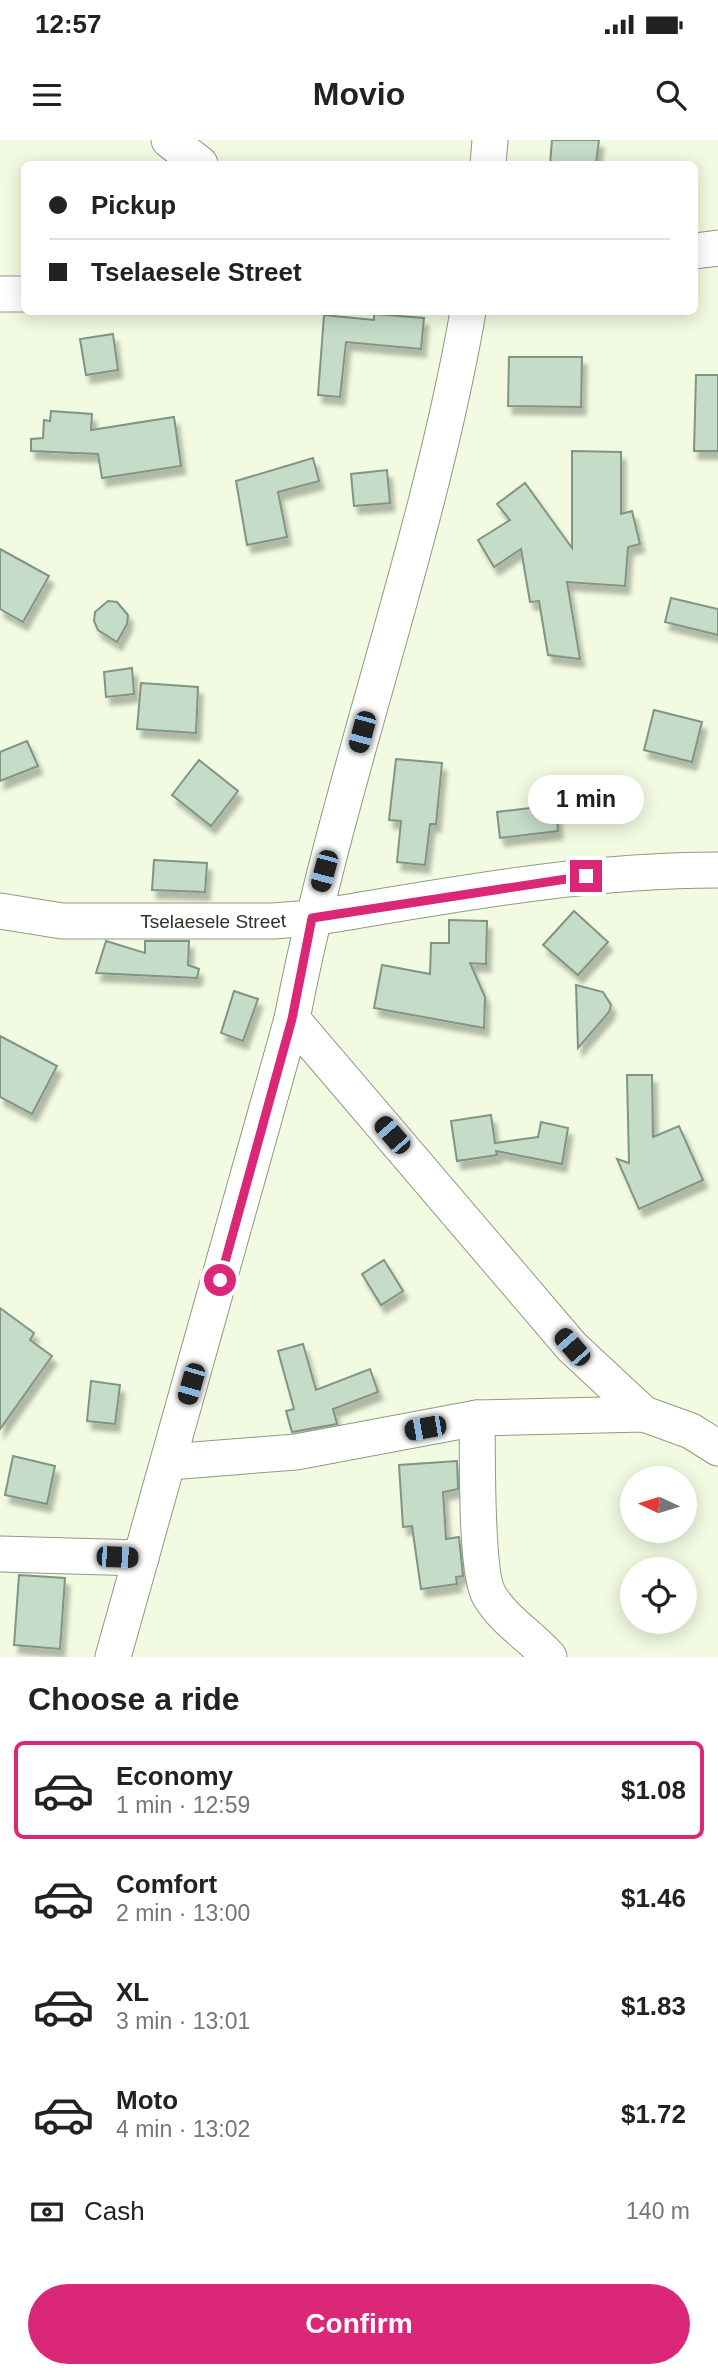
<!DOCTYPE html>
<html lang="en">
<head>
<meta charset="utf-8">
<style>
	body { margin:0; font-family:Arial,sans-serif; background:#f2f2f2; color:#222; height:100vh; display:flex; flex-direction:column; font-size:26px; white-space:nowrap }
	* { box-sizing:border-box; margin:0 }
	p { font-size:23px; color:#767676 }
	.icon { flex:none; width:38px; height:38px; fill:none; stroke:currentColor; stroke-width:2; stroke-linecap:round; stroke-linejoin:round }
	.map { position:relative; height:1517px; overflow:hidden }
	.sheet { display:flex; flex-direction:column; background:#fff; flex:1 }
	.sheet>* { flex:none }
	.hud { position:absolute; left:21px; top:21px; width:677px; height:154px; border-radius:10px; box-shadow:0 4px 18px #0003; display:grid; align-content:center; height:154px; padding:0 28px; background:#fff }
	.needle { width:46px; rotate:274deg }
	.fabs { position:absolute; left:620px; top:1326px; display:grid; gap:14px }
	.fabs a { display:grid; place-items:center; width:77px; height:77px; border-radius:50%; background:#fff; box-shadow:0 4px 18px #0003; font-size:35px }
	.end { position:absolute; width:32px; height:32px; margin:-16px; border:9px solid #db2777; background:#fff; box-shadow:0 0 0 4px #fff }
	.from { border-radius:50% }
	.bubble { position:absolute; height:49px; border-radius:24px; background:#fff; box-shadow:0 4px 18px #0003; font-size:23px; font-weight:700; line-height:49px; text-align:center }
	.car { position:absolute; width:21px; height:42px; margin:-21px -10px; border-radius:9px; box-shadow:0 0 5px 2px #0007; background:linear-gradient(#222 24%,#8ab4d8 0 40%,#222 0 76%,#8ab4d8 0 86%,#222 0) }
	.hud b { display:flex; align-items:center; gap:24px; height:66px; font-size:26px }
	.hud b+b { border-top:2px solid #e0e0e0 }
	.hud i { width:18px; height:18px; background:#222 }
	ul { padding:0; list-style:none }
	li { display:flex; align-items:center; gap:21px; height:98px; margin:0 14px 10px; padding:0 14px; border:4px solid transparent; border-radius:10px }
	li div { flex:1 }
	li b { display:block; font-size:26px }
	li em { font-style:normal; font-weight:700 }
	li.current { border-color:#db2777 }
	li>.icon { width:63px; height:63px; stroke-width:1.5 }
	h2 { padding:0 28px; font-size:32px; line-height:84px }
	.pay { display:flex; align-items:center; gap:18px; height:77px; padding:0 28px; font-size:26px }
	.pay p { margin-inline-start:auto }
	.primary-button { display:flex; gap:14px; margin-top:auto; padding:14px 28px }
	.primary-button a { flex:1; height:80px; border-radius:42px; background:#db2777; color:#fff; font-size:28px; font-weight:700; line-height:80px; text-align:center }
	.status { display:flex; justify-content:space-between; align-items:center; height:49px; padding:0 35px; background:#fff; direction:ltr }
	.status svg { height:19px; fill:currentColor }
	header { display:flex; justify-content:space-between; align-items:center; height:91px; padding:0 28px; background:#fff; font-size:32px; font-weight:700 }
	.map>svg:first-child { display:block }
	.building { fill:#c5dcc9; stroke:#809584; stroke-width:2; filter:url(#shadow) }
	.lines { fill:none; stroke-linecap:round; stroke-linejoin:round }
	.street-casing { stroke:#919982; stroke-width:37 }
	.street { stroke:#fff; stroke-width:35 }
	.route { stroke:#db2777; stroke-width:9 }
	.labels { text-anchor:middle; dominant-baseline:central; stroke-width:5; stroke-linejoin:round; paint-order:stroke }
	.street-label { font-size:19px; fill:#2d3127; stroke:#f2fbe1 }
</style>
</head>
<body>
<div class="status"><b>12:57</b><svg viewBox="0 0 49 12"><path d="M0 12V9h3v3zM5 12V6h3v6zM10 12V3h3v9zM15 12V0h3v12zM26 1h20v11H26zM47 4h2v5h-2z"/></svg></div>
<header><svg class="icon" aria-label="menu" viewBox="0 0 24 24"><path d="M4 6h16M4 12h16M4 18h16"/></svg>Movio<svg class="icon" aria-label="search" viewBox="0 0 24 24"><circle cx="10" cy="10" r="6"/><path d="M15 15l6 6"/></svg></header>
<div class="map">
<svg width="718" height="1517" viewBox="0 0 718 1517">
	<defs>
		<filter id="shadow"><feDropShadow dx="4.5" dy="8" stdDeviation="2" flood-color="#0004"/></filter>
	</defs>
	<rect width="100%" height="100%" fill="#f2fbe1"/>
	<g class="building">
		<polygon points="552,0 599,0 596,24 550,24"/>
		<polygon points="374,174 424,178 421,209 346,202 340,257 318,255 324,175 374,180"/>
		<polygon points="113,194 118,230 86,235 80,199"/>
		<polygon points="509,217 582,217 581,267 508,266"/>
		<polygon points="696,235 718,235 718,311 694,311"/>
		<polygon points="51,271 92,274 91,290 174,277 181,326 102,338 98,314 31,311 31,299 43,298 44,280 50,281"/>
		<polygon points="572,311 621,312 621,374 632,371 640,404 628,407 625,446 567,442 580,519 548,515 539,461 530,462 521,409 494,427 478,400 510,380 497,364 525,343 572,408"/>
		<polygon points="313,318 319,341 278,352 287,397 247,405 236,341"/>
		<polygon points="387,330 390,363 354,366 351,334"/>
		<polygon points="0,409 49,436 23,482 0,469"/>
		<polygon points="671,458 718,469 718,495 665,482"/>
		<polygon points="108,461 117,462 128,475 127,484 117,502 98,490 94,481 95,472"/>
		<polygon points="132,528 134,554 106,557 104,532"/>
		<polygon points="141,543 198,547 196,593 137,589"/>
		<polygon points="654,570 702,582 692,622 644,610"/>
		<polygon points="27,601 38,626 0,641 0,612"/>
		<polygon points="396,619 442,623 436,684 430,684 425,725 397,722 401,681 389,680"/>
		<polygon points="199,620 238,651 211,686 172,655"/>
		<polygon points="556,665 558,691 500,698 497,672"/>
		<polygon points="154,720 207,723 205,752 152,750"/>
		<polygon points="574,771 608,802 578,835 543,805"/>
		<polygon points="449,780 487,781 486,824 470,823 485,857 484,888 374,868 382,825 430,834 431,803 449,803"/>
		<polygon points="106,801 145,813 145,801 189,801 188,825 199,829 197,838 96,833"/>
		<polygon points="576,845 603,852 611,865 609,872 578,908"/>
		<polygon points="234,851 258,859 243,901 221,893"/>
		<polygon points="0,896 57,926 32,974 0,957"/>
		<polygon points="627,935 652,935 653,997 679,986 703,1040 639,1069 617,1019 629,1023"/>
		<polygon points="491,975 495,1003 538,997 541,982 568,988 562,1024 496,1011 497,1015 457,1021 451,981"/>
		<polygon points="384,1120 403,1151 381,1165 362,1134"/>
		<polygon points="0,1168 34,1193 30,1200 52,1216 0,1289"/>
		<polygon points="303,1204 316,1250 370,1229 378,1252 333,1269 337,1284 292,1292 286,1271 294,1269 278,1211"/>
		<polygon points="91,1241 120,1245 115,1284 87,1281"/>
		<polygon points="13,1316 55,1326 47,1364 5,1355"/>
		<polygon points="457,1321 458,1349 443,1352 446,1399 459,1397 463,1436 456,1437 457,1444 421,1449 412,1386 403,1387 399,1325"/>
		<polygon points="19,1435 65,1438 60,1509 14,1505"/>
	</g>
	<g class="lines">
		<g class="street-casing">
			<g id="street">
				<polyline points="169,0 200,24"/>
				<polyline points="488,24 490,0"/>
				<polyline points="695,111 718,108"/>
				<polyline points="0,154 24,154"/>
				<path id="s1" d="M0,771L62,781H273L312,778C447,756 580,730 718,730"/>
				<polyline points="292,879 572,1207 644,1274"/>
				<path d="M477,1278C478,1312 475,1431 489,1455C504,1481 530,1495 549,1517"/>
				<polyline points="169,1322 296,1312 477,1278 644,1274 691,1291 718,1308"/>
				<polyline points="0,1414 141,1418"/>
				<path d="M113,1517L292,879C338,640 426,411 468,172"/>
			</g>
		</g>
		<use href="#street" class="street"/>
	</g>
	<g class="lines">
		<polyline class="route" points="220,1140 292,879 312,778 586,736"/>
	</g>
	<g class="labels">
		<g class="street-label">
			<text stroke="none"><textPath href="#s1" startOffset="214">Tselaesele Street</textPath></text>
		</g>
	</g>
</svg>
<div class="fabs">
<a><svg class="needle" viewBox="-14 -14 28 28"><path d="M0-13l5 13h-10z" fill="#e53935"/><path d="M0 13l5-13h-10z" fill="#767676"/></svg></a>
<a><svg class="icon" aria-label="locate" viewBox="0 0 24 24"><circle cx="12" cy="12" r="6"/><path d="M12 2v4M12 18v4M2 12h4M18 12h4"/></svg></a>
</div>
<i class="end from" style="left:220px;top:1140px"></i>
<i class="end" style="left:586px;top:736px"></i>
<div class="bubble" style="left:528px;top:635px;width:116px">1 min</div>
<i class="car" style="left:362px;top:592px;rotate:195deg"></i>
<i class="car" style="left:324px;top:731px;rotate:195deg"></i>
<i class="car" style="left:392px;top:995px;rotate:319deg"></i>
<i class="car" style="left:572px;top:1207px;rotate:319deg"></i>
<i class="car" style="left:191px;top:1244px;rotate:196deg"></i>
<i class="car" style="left:425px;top:1288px;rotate:260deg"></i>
<i class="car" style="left:117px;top:1417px;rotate:92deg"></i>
<div class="hud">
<b><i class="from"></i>Pickup</b>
<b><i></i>Tselaesele Street</b>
</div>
</div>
<section class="sheet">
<h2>Choose a ride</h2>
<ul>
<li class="current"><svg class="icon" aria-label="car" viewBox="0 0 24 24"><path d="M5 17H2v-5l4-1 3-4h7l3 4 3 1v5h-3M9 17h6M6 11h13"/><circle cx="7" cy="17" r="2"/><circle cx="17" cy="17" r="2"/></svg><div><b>Economy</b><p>1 min · 12:59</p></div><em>$1.08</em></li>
<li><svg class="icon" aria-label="car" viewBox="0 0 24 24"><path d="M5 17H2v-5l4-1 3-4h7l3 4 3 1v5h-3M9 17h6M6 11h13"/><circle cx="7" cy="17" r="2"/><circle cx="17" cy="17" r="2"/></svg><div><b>Comfort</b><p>2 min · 13:00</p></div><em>$1.46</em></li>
<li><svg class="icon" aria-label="car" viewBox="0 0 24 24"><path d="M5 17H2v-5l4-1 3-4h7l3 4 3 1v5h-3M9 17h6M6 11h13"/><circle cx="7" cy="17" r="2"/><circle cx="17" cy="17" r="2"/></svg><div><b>XL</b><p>3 min · 13:01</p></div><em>$1.83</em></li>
<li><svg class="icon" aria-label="car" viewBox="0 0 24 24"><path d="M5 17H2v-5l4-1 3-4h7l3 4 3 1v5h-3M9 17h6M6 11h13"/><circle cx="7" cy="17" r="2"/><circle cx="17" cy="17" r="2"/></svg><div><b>Moto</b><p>4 min · 13:02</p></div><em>$1.72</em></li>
</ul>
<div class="pay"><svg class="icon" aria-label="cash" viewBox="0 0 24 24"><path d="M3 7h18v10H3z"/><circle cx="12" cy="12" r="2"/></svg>Cash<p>140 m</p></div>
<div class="primary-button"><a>Confirm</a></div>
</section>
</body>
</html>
